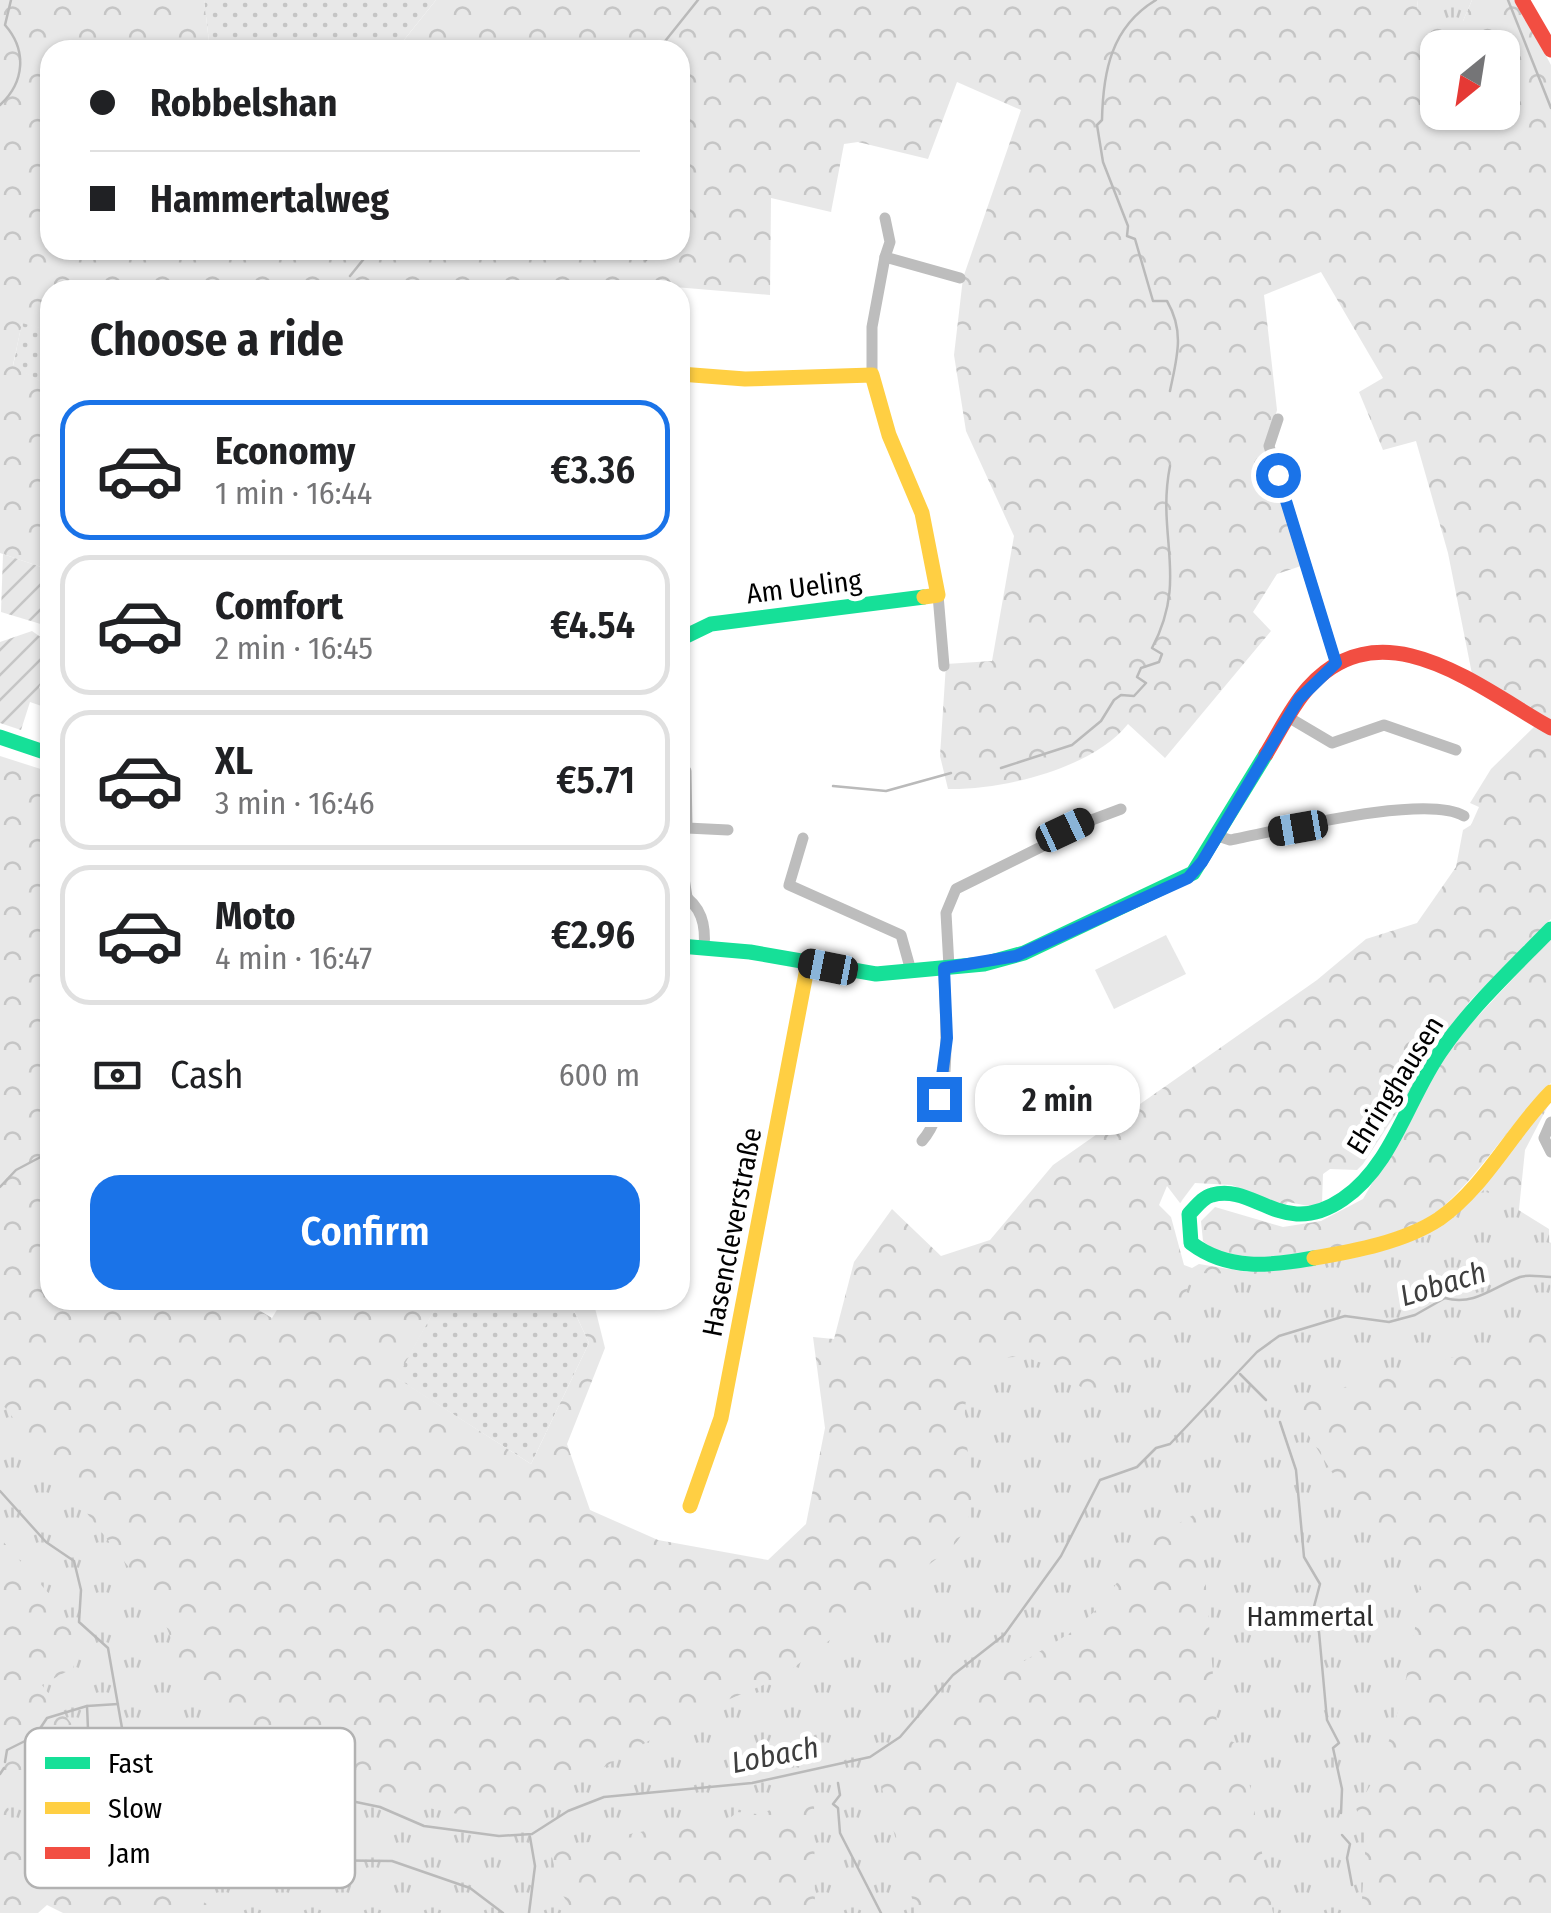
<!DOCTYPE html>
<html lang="en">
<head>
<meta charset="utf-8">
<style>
	body { margin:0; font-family:"Fira Sans Condensed",sans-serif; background:#f2f2f2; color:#202124; height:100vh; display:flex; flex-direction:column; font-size:38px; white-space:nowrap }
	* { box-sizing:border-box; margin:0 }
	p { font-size:32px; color:#757577 }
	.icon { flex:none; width:55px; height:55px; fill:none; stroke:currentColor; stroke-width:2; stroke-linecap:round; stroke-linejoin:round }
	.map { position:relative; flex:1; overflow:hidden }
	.side { position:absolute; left:40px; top:280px; width:650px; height:1030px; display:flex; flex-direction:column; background:#fff; border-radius:30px; box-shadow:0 2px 8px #0004 }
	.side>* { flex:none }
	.hud { position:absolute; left:40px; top:40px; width:650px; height:220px; border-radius:30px; box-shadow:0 2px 8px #0004; display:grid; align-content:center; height:220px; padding:0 50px; background:#fff }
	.needle { width:65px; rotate:210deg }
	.tools { position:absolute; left:1420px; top:30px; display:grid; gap:20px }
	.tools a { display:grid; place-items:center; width:100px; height:100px; border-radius:20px; background:#fff; box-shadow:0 2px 8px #0004; font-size:50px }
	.end { position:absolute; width:45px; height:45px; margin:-22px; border:12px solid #1a73e8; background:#fff; box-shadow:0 0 0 5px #fff }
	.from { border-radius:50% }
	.bubble { position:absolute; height:70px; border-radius:30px; background:#fff; box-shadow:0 2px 8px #0004; font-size:32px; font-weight:600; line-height:70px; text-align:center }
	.car { position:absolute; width:30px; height:60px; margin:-30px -15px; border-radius:12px; box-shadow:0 0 8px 2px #0007; background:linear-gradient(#222 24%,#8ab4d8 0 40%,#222 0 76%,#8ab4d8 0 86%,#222 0) }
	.hud b { display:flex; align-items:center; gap:35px; height:95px; font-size:38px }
	.hud b+b { border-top:2px solid #e0e0e0 }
	.hud i { width:25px; height:25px; background:#202124 }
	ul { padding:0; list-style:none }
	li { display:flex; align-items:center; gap:30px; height:140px; margin:0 20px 15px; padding:0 30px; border:5px solid #e0e0e0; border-radius:30px }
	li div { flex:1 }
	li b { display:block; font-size:38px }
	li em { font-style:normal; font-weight:600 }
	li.selected { border-color:#1a73e8 }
	li>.icon { width:90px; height:90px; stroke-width:1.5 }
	h2 { padding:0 50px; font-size:45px; line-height:120px }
	.pay { display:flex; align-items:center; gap:25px; height:110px; padding:0 50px; font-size:38px }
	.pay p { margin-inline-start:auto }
	.cta { display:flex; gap:20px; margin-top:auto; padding:20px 50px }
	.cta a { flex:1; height:115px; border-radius:30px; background:#1a73e8; color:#fff; font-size:40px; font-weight:600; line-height:115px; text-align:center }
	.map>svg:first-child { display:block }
	.grass { fill:url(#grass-dots) }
	.forest { fill:url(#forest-crowns); fill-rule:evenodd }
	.park { fill:url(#park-tufts) }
	.garden { fill:url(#garden-furrows) }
	.pitch { fill:#e8e8e8 }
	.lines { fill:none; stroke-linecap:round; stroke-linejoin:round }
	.stream { stroke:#bababa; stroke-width:2.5 }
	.street { stroke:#bdbdbd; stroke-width:11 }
	.fast { stroke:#16e098; stroke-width:15 }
	.slow { stroke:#ffcf43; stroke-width:15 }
	.jam { stroke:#f24e42; stroke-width:15 }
	.route { stroke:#1a73e8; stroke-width:12 }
	.labels { text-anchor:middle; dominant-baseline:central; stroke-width:10; stroke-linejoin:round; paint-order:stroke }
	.street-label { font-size:28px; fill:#000; stroke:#fff }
	.park-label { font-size:28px; fill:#2d2d2d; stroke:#fff }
	.water-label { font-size:30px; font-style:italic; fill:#3e3e3e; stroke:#fff }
	.key { fill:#fff; stroke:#b2b2b2; stroke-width:2.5 }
	.key-label { font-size:28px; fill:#000 }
</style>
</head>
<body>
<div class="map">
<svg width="1551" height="1913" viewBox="0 0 1551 1913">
	<defs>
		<pattern id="grass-dots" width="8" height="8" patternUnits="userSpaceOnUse" patternTransform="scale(2.5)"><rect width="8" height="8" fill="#e8e8e8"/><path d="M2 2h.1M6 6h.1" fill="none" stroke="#c5c5c5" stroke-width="1.8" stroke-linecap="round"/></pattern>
		<pattern id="forest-crowns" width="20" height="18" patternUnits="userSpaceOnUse" patternTransform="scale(2.5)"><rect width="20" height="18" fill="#e8e8e8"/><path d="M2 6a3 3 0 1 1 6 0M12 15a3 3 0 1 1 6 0" fill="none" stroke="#c5c5c5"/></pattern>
		<pattern id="park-tufts" width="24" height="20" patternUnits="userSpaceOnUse" patternTransform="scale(2.5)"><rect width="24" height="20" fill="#e8e8e8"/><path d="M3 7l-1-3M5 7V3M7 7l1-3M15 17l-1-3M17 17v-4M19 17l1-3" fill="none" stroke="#c5c5c5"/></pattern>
		<pattern id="garden-furrows" width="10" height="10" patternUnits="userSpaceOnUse" patternTransform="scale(2.5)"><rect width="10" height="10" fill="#e8e8e8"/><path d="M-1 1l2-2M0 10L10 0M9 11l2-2" fill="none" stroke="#c5c5c5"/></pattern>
	</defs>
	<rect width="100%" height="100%" fill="#fff"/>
	<g class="grass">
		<polygon points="204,0 436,0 396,50 210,50"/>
		<polygon points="22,322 50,331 50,387 13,366"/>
		<polygon points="440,1300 569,1300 589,1343 531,1464 396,1378"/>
	</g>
	<g class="forest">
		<path d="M0,0H204L210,50H50V250H680V50H396L436,0H1418L1417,8L1463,21L1472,0H1516L1551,65V721L1472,674L1448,553L1416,441L1383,450L1359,392L1383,378L1321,272L1264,295L1277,410L1267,447L1301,566L1277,574L1253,612L1271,631L1165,758L1128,724C1093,768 1004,790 948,789L940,756L946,664L992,661L1014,536L966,431L954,355L963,278L1021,110L957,82L928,159L858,142L844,144L831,212L771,198L770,295L591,280L587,290H50V331L22,323L13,365L50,387V570L0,553ZM1438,48H1502V112H1438Z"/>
		<polygon points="1535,726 1551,735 1551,919 1469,1002 1363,1164 1357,1170 1330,1169 1323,1174 1322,1203 1314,1207 1288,1202 1281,1209 1232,1185 1195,1183 1180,1203 1167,1186 1159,1205 1171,1217 1184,1265 1192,1268 1199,1264 1247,1272 1418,1236 1551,1100 1525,1150 1518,1219 1551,1243 1551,1913 63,1913 47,1905 38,1913 0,1913 0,756 50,772 50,1300 242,1300 272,1318 283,1300 440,1300 397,1378 531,1464 589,1343 569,1300 593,1300 605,1348 567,1444 590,1510 658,1540 768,1560 806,1524 825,1428 813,1337 834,1339 854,1262 892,1209 941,1256 990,1240 1053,1165 1317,980 1366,939 1417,923 1456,867 1463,830 1471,825 1479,807 1470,803 1491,769"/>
		<path d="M1551,938V1083C1512,1121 1484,1169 1444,1206C1409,1240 1269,1269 1222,1254C1215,1252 1209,1246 1203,1241L1201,1221L1215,1207L1283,1227L1321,1221L1363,1199L1453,1043Z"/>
	</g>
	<g class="park">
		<path d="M1418,0H1472L1463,21C1442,25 1431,24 1417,8Z"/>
		<path d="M1485,1189L1549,1229L1551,1325C1468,1362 1372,1368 1292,1409L1359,1515L1420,1581C1416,1645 1395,1757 1356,1808L1366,1839L1361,1913H1273L1244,1754L1241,1744L1218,1738L1200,1511L1140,1546L1104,1603L1070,1633L962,1699L883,1767L878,1774L916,1913H815L814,1798L757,1814L737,1812L729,1819H705L550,1850L562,1894L574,1913H226L134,1869L92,1833L35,1823L13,1827L5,1795L9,1788L83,1739L42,1685L73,1668L81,1644L58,1604L0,1538V1401L158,1605L187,1680L252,1747L268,1759L313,1767L409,1804L511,1825L521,1823L557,1795L696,1713L780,1678L952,1547C1004,1496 927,1397 994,1362C1027,1345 1064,1375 1091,1394L1177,1317L1193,1273L1265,1274L1310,1267L1411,1241L1435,1233Z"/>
	</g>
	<g class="garden">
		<polygon points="3,554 50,570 50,607 44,625 1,612"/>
		<polygon points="32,631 42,638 48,659 39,688 50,693 50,709 30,702 21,730 0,723 0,642"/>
	</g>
	<polygon class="pitch" points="1166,935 1186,974 1114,1009 1095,970"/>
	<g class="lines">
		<g class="stream">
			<path d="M1156,0C1111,27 1103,72 1102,120L1097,125L1103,162L1128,226L1127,236L1135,239L1153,301H1167C1185,332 1177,357 1170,391"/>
			<polyline points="1508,0 1551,108"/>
			<polyline points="658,50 698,0"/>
			<path d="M0,105C25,82 27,50 5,25L11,0"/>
			<polyline points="646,260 652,250"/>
			<polyline points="350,276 371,250"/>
			<path d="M1001,768L1072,745L1101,721L1114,700L1121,695L1134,696L1146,683L1137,677L1141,668L1159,662L1162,654L1152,648C1189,578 1156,537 1170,466"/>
			<polyline points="833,786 886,791 951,773"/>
			<polyline points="0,1187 16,1170 50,1152"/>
			<polyline points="1240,1374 1266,1400"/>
			<polyline points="1280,1422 1296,1470 1304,1557 1320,1584 1312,1614 1319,1632 1327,1720 1339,1743 1333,1748 1342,1789 1341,1813"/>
			<path d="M0,1491L46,1542L74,1561L81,1590L79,1622L108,1648L122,1728L129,1737L222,1770L235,1793L246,1800L327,1796L380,1807L424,1826L499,1836L532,1834L568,1811L604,1797L752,1783L870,1757L900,1737L953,1675L1004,1635L1061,1556L1100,1480L1137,1467L1156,1448L1170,1444L1257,1352L1279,1336L1345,1316L1389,1322L1415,1315L1445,1298C1475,1306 1493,1287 1520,1277C1528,1274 1541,1277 1551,1277"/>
			<polyline points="118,1704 87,1706 88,1729 93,1738 135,1781 159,1814 231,1849 303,1860 392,1861 470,1888 503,1913"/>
			<polyline points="5,1762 7,1750 35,1736 47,1718 87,1706"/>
			<polyline points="0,1774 4,1768"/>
			<polyline points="838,1783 840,1795 833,1804 838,1808 840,1833 881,1913"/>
			<polyline points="1342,1835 1350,1844 1347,1858 1352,1885"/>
			<polyline points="529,1913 535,1866 530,1837"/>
		</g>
		<g class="street">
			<polyline points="885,218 890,242 885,257"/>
			<polyline points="872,375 872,327 885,257 960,278"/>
			<polyline points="1278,419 1269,446 1336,663"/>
			<polyline points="938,595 944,666"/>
			<polyline points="1288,717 1332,743 1384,725 1456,750"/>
			<polyline points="687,828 728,830"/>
			<polyline points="680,829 687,828 686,771"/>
			<path d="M1218,836L1230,840C1278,831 1426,793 1464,816"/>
			<polyline points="803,838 789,885 901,935 911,971"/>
			<polyline points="680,854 687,897"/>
			<path d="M680,893C702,906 706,925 704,948"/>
			<polyline points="949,967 946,913 956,889 1059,838 1065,830 1121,809"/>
			<polyline points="1551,1122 1544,1138 1551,1152"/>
			<path d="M922,1141C956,1103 944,1016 944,968"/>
		</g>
		<g class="fast">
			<polyline points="680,639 711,624 924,597"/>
			<polyline points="0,737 50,754"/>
			<polyline points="680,946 750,952 876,974 984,964 1024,953 1193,873 1266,754"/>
			<path d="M1314,1258C1270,1266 1228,1271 1191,1243L1189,1214C1196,1207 1203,1197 1212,1195C1255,1183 1283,1240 1343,1199C1394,1164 1408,1096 1443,1048C1474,1004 1514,967 1551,929"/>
		</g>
		<g class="slow">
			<polyline points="680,374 745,379 872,375 889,435 922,513 938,595 924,597"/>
			<path d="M1314,1258C1355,1251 1404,1242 1439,1219C1485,1187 1512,1131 1551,1092"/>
			<polyline points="690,1506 721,1418 808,963"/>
		</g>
		<g class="jam">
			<polyline points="1522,0 1551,50"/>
			<path d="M1266,754C1279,733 1291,707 1308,688C1382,605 1478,687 1551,728"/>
		</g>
	</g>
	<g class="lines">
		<polyline class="route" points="939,1099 947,1038 944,968 1016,956 1188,878 1202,862 1299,699 1336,663 1278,475"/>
	</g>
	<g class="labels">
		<g class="street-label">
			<text transform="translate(804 587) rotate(-7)">Am Ueling</text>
			<text transform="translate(1395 1085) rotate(-58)">Ehringhausen</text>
			<text transform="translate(732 1232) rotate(-79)">Hasencleverstraße</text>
		</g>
		<g class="park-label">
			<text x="1310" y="1616">Hammertal</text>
		</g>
		<g class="water-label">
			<text transform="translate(1443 1284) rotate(-17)">Lobach</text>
			<text transform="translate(775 1755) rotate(-11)">Lobach</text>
		</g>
	</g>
	<rect x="25" y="1728" width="330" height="160" rx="15" class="key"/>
	<rect x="45" y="1757" width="45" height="12" fill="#16e098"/>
	<rect x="45" y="1802" width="45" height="12" fill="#ffcf43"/>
	<rect x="45" y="1847" width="45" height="12" fill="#f24e42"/>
	<g class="key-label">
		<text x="108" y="1773">Fast</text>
		<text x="108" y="1818">Slow</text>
		<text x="108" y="1863">Jam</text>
	</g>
</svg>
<div class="tools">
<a><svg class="needle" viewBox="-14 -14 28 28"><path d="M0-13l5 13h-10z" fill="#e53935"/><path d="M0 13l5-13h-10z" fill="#757577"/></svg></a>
</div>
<i class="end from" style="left:1278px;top:475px"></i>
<i class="end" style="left:939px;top:1099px"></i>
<div class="bubble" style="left:975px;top:1065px;width:165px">2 min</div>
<i class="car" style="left:1298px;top:828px;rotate:260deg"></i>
<i class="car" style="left:1065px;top:830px;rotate:65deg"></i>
<i class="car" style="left:828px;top:967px;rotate:281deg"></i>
<div class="hud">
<b><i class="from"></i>Robbelshan</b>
<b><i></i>Hammertalweg</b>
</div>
<section class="side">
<h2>Choose a ride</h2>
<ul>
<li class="selected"><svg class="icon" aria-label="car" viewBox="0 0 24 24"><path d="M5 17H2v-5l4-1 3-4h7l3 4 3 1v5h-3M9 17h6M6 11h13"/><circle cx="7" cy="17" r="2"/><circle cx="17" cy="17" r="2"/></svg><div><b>Economy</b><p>1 min · 16:44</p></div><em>€3.36</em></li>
<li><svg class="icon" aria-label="car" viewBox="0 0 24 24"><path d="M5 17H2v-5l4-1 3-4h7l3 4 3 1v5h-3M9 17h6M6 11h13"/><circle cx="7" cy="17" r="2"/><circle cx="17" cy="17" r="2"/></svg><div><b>Comfort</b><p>2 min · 16:45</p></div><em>€4.54</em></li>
<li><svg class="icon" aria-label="car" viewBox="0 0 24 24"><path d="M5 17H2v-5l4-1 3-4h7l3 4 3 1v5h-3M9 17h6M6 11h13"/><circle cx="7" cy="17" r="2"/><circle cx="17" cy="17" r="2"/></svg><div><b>XL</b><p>3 min · 16:46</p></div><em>€5.71</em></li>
<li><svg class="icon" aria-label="car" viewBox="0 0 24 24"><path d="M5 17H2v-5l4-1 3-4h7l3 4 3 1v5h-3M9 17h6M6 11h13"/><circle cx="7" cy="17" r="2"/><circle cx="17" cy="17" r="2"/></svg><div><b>Moto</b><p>4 min · 16:47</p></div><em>€2.96</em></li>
</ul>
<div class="pay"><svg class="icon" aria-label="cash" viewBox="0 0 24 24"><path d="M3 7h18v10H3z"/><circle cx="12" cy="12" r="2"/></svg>Cash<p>600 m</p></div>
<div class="cta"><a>Confirm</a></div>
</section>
</div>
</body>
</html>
